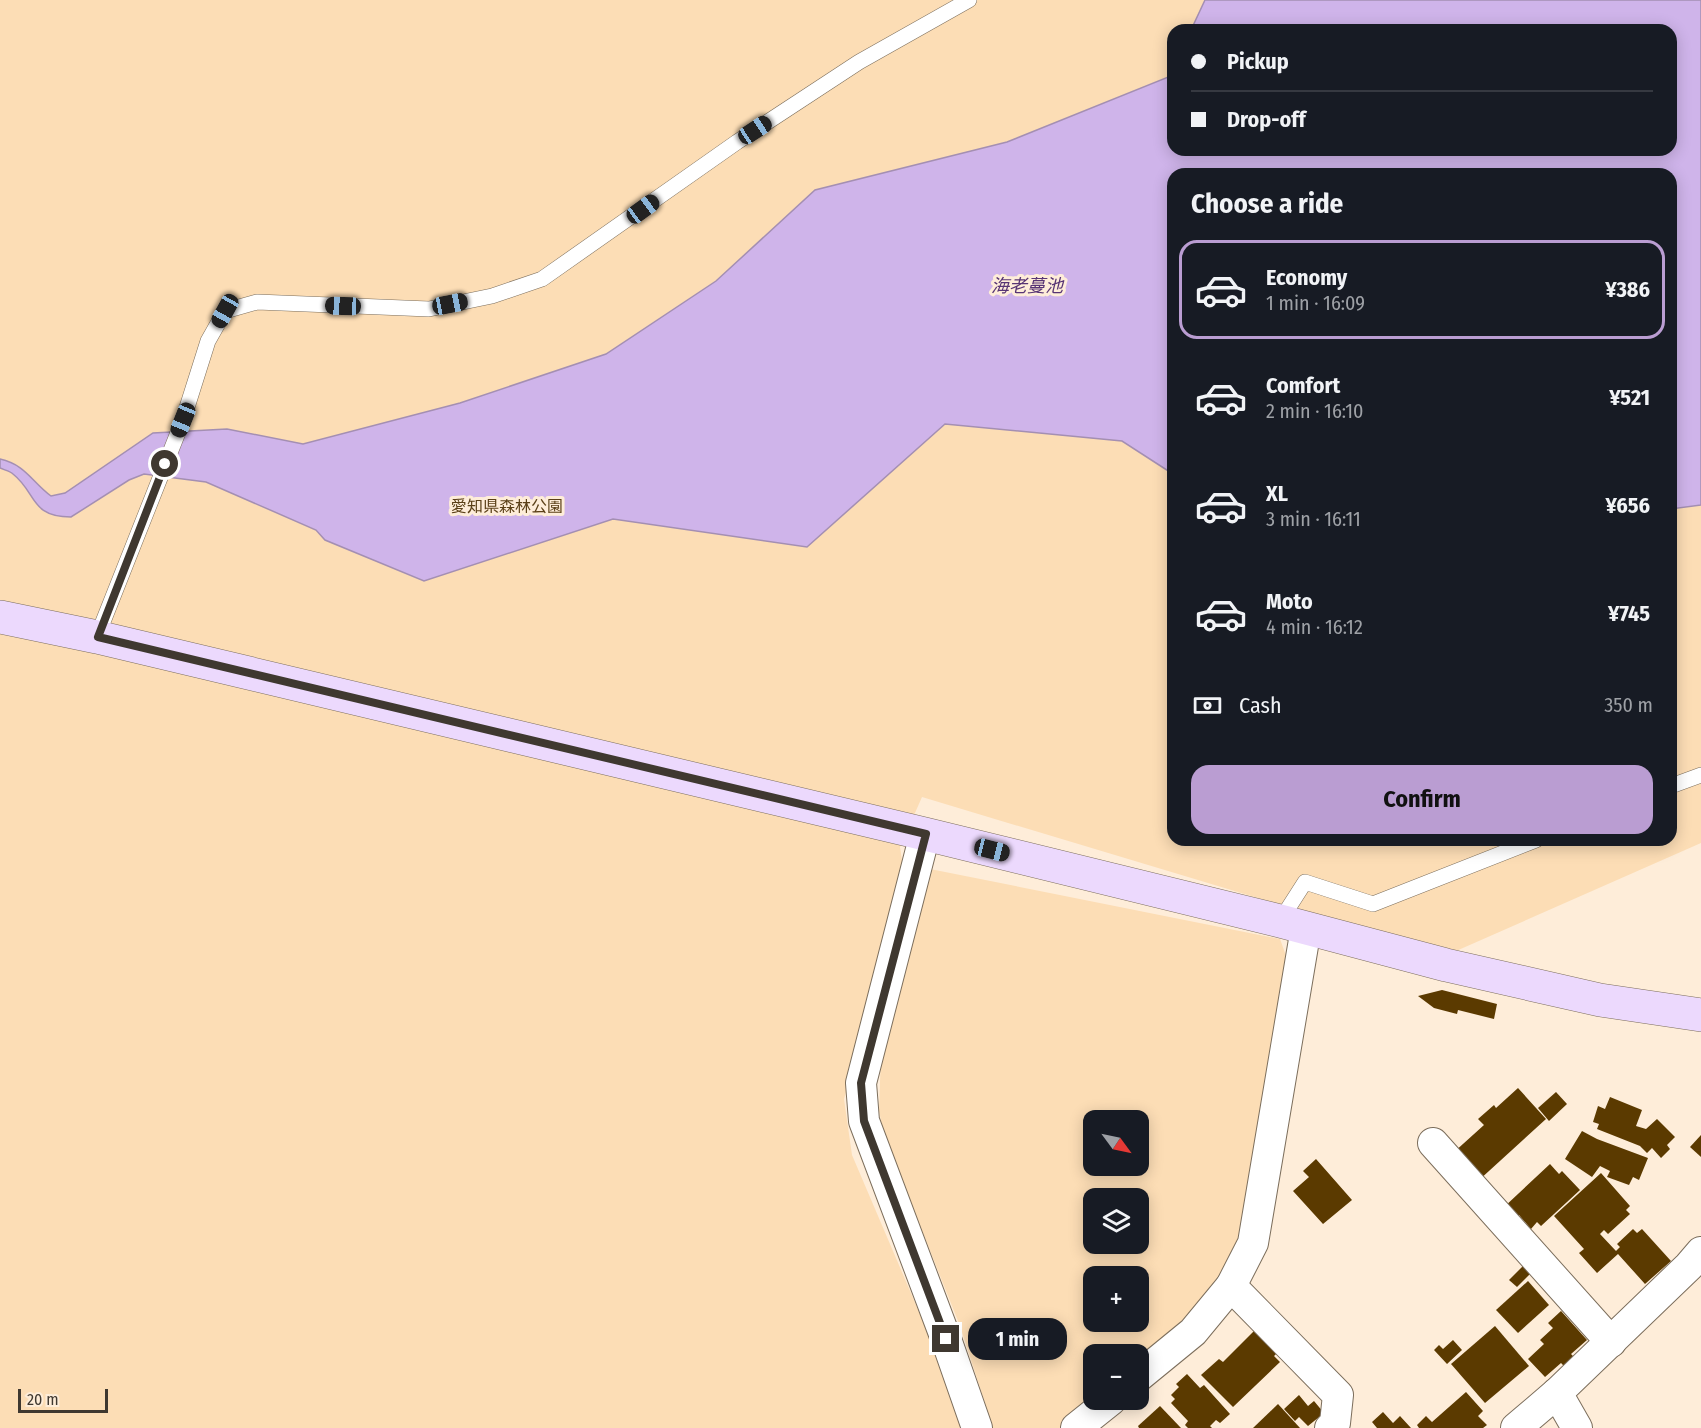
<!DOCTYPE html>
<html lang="en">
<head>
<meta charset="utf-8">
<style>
	body { margin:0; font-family:"Fira Sans Condensed","Noto Sans JP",sans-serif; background:#242831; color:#f1f3f6; height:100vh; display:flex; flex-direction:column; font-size:22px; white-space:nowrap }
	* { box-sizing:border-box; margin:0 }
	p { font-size:20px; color:#9ea1a6 }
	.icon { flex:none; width:33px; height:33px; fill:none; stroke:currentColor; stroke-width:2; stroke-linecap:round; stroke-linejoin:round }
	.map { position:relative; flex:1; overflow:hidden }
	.side { position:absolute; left:1167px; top:168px; width:510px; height:678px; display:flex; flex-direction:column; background:#171b24; border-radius:18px; box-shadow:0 3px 15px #0003 }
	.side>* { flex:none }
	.banner { position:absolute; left:1167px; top:24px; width:510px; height:132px; border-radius:18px; box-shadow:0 3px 15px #0003; display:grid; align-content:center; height:132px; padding:0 24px; background:#171b24 }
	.needle { width:39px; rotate:123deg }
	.controls { position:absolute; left:1083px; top:1110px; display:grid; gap:12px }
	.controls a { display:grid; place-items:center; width:66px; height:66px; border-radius:12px; background:#171b24; box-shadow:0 3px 15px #0003; font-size:30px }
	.scale { position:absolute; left:18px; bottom:15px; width:90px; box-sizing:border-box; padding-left:6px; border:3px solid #3f3830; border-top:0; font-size:16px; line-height:21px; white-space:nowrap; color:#3f3830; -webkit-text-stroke:4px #feedd9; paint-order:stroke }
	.end { position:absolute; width:27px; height:27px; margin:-14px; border:8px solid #3f3830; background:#fff; box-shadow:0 0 0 3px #fff }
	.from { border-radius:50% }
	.bubble { position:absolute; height:42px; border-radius:18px; background:#171b24; box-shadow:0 3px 15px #0003; font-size:20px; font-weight:700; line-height:42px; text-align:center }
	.car { position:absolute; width:18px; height:36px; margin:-18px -9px; border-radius:8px; box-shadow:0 0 4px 2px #0007; background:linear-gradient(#222 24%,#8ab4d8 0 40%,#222 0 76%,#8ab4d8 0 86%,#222 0) }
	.banner b { display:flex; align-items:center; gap:21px; height:57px; font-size:22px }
	.banner b+b { border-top:2px solid #363941 }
	.banner i { width:15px; height:15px; background:#f1f3f6 }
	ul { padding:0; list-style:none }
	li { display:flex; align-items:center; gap:18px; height:99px; margin:0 12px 9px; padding:0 12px; border:3px solid transparent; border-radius:18px }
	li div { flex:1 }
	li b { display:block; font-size:22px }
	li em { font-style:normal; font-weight:700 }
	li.on { border-color:#ba9dd2 }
	li>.icon { width:54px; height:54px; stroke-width:1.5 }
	h2 { padding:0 24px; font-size:27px; line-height:72px }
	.pay { display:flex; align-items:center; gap:15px; height:66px; padding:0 24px; font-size:22px }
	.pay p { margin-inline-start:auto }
	.cta { display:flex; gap:12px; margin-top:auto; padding:12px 24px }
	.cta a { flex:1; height:69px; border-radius:18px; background:#ba9dd2; color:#111; font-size:24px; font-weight:700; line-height:69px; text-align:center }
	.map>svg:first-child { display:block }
	.green { fill:#fcddb5; fill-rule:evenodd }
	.water { fill:#cfb4ea; stroke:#a48fb2; stroke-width:1.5 }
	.building { fill:#5b3a00 }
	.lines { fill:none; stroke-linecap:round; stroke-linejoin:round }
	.lane-casing { stroke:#7c6e5c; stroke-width:16 }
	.street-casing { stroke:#7c6e5c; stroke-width:32 }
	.secondary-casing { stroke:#7c6e5c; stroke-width:34 }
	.lane { stroke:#fff; stroke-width:15 }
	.street { stroke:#fff; stroke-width:30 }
	.secondary { stroke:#ecd9fd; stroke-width:33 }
	.route { stroke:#3f3830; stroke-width:8 }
	.labels { text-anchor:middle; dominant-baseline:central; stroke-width:6; stroke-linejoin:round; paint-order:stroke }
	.park-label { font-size:16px; fill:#5b4018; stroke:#feedd9 }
	.water-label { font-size:18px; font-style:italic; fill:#573474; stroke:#feedd9 }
</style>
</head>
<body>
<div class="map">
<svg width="1701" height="1428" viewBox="0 0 1701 1428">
	<rect width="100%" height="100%" fill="#feedd9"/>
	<g class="green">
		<path d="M0,0H1701V843L1447,955L922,797L900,847L904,874L889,946L844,1099L852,1155L951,1387L962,1428H0ZM1173,30H1671V150H1173ZM1173,174H1671V840H1173Z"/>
		<path d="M930,869L1280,939L1289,964L1255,1205L1215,1295L1139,1361L1138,1354H1094V1400L1062,1428H993L960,1326L884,1135L879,1111L881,1053ZM1094,1120H1138V1166H1094ZM1094,1198H1138V1244H1094ZM1094,1276H1138V1322H1094Z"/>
	</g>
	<path class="water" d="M1205,0H1701V505L1671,509V174H1173V474L1122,441L945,424L807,547L613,519L424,581L325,540L316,530L206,482L144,474L129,480L71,517C30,517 37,493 13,474C10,471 4,470 0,468V459C26,465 31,481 51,496L65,493L153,433L227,429L303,444L460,403L606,354L716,281L815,190L1007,142L1171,76L1173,71V150H1671V30H1191Z"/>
	<g class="building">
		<polygon points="1442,990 1497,1004 1494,1019 1458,1010 1457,1014 1434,1008 1418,996"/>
		<polygon points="1518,1088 1546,1119 1478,1181 1453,1153 1484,1125 1478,1119 1494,1105 1496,1108"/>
		<polygon points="1556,1092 1567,1104 1549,1121 1538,1108"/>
		<polygon points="1610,1097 1642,1110 1636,1126 1646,1129 1657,1119 1675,1137 1667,1145 1670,1149 1661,1158 1652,1148 1647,1153 1640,1146 1597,1129 1599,1124 1593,1122 1598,1106 1605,1109"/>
		<polygon points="1582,1131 1597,1139 1648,1158 1639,1180 1633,1177 1629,1185 1607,1177 1610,1171 1600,1166 1592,1177 1565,1159"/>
		<polygon points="1701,1135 1701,1157 1690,1147"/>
		<polygon points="1316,1159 1352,1200 1323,1224 1293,1191 1309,1177 1303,1171"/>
		<polygon points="1550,1164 1559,1174 1562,1171 1580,1190 1541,1226 1537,1222 1531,1229 1519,1215 1514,1219 1503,1208"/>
		<polygon points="1601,1173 1630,1206 1626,1210 1630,1214 1608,1234 1604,1230 1600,1234 1616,1251 1620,1247 1617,1244 1633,1229 1637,1233 1642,1229 1671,1261 1645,1284 1618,1254 1597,1273 1579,1253 1584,1249 1554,1216"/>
		<polygon points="1523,1266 1530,1274 1517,1287 1509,1280"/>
		<polygon points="1528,1281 1549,1305 1518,1333 1496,1310"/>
		<polygon points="1561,1311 1587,1340 1571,1354 1574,1357 1564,1366 1561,1363 1545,1377 1528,1359 1544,1344 1540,1340 1553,1328 1548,1323"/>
		<polygon points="1495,1326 1529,1366 1485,1403 1451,1364"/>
		<polygon points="1257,1328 1279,1351 1274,1356 1280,1362 1233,1407 1201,1375 1219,1359 1223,1362"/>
		<polygon points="1453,1340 1462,1350 1447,1364 1434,1350 1439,1345 1443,1349"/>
		<polygon points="1187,1374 1200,1388 1204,1385 1230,1414 1220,1423 1216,1420 1210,1426 1212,1428 1188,1428 1185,1425 1188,1421 1171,1403 1175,1399 1171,1395 1179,1387 1176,1384"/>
		<polygon points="1466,1392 1483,1411 1478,1416 1487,1425 1483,1428 1419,1428 1417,1425 1426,1416 1432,1422"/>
		<polygon points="1299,1395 1308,1406 1314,1401 1324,1413 1308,1426 1299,1417 1295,1421 1284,1409"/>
		<polygon points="1278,1404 1300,1428 1253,1428"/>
		<polygon points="1160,1406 1181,1428 1139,1428 1138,1426"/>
		<polygon points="1383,1412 1393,1423 1400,1416 1411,1428 1377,1428 1372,1422"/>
	</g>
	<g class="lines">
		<g class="lane-casing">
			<g id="lane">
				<polyline points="97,637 183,420 208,341 225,311 257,302 429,309 492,296 542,279 737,142 859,62 969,0"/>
				<polyline points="1671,786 1701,775"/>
				<polyline points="1280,921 1305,882 1373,904 1536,840"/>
			</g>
		</g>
		<g class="street-casing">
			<g id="street">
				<polyline points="925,834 861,1083 864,1121 946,1339 977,1428"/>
				<polyline points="1433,1143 1611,1342"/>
				<polyline points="1231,1286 1338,1395 1335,1423 1330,1428"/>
				<polyline points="1138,1377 1193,1332 1231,1286 1253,1243 1306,928"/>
				<polyline points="1557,1393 1577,1428"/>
				<polyline points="1076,1428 1111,1400"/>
				<polyline points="1516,1428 1557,1393 1689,1266 1701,1252"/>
			</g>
		</g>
		<g class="secondary-casing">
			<polyline id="secondary" points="0,617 97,637 925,834 1280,921 1446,965 1600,1000 1701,1015"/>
		</g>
		<use href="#lane" class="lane"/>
		<use href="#street" class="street"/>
		<use href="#secondary" class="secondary"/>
	</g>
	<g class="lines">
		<polyline class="route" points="165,464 98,637 926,834 861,1083 864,1121 946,1339"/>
	</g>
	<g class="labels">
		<g class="park-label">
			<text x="507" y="506">愛知県森林公園</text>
		</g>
		<g class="water-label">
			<text x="1027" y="286">海老蔓池</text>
		</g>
	</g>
</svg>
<div class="controls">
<a><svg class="needle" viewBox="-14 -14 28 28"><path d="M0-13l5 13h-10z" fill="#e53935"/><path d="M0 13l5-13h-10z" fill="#9ea1a6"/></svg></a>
<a><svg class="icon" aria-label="layers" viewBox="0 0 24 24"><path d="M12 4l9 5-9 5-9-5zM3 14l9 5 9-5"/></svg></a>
<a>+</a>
<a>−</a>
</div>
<div class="scale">20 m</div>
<i class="end from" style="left:165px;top:464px"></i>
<i class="end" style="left:946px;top:1339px"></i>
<div class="bubble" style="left:968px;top:1318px;width:99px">1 min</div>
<i class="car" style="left:755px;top:130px;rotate:57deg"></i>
<i class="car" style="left:643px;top:209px;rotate:54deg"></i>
<i class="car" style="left:450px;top:304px;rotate:79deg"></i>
<i class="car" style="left:343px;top:306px;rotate:272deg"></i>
<i class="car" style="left:225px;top:311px;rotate:209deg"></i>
<i class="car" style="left:183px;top:420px;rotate:202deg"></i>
<i class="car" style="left:992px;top:850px;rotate:104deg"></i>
<div class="banner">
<b><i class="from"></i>Pickup</b>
<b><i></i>Drop-off</b>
</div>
<section class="side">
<h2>Choose a ride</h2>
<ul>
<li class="on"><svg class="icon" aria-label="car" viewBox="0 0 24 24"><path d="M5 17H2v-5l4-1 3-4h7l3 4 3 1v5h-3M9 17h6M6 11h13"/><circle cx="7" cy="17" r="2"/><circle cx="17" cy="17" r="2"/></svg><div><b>Economy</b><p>1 min · 16:09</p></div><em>¥386</em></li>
<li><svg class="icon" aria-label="car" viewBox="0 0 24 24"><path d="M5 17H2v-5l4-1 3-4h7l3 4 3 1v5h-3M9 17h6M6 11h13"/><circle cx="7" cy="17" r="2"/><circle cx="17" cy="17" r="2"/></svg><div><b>Comfort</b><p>2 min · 16:10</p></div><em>¥521</em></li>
<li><svg class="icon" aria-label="car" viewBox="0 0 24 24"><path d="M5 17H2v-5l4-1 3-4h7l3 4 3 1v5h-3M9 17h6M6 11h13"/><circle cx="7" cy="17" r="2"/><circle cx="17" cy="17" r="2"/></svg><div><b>XL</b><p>3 min · 16:11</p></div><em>¥656</em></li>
<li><svg class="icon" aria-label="car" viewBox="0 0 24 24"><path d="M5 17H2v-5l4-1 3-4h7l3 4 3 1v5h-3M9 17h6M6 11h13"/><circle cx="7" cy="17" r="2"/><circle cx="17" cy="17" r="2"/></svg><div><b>Moto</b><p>4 min · 16:12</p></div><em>¥745</em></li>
</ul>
<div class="pay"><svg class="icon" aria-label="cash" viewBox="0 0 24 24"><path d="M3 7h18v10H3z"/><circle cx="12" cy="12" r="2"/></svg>Cash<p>350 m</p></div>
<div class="cta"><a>Confirm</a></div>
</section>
</div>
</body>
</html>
